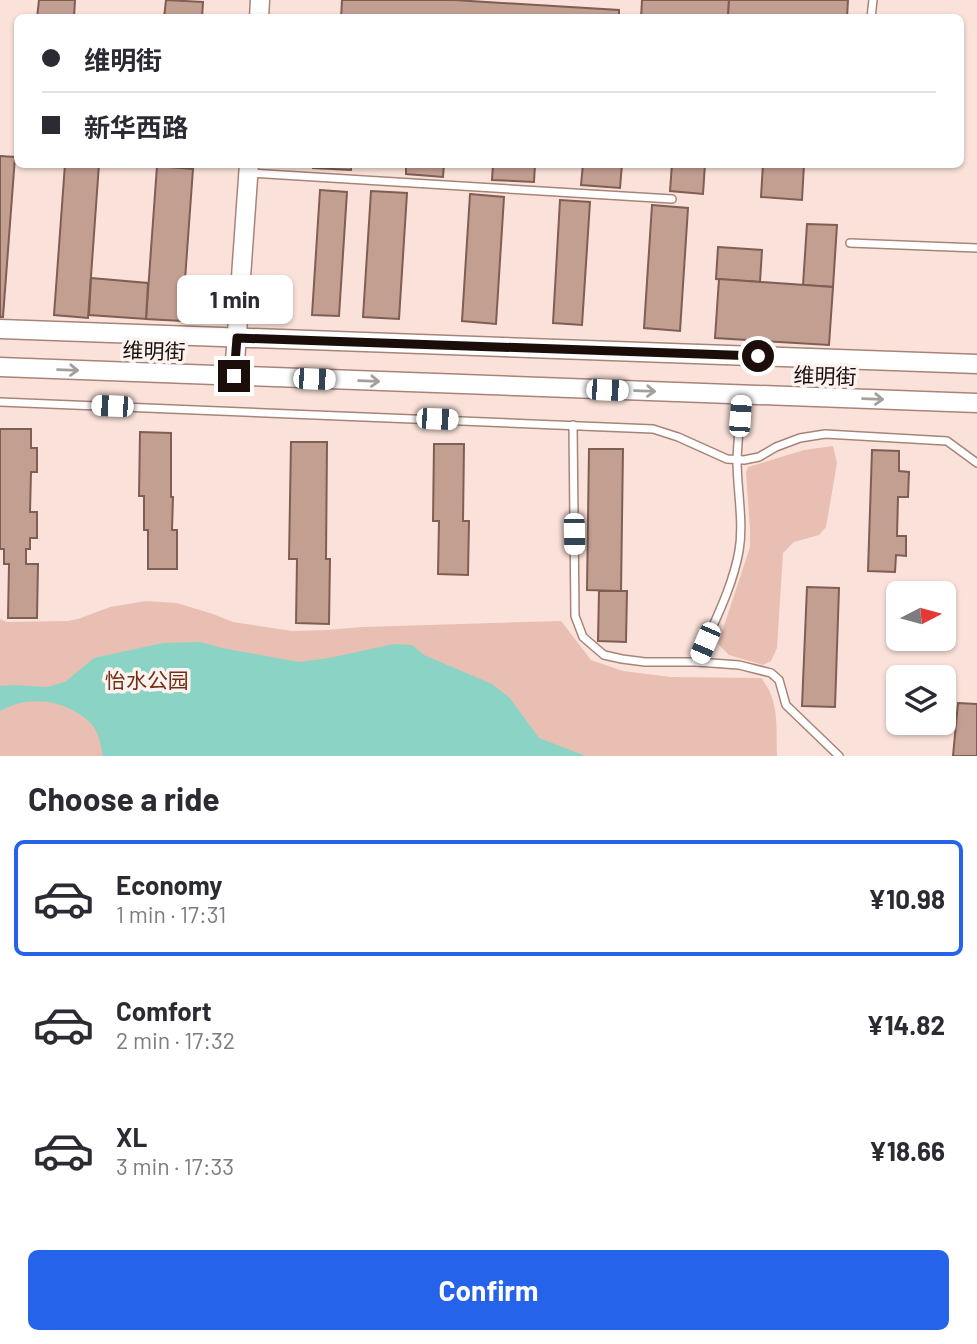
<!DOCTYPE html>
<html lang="en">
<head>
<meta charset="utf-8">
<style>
	body { margin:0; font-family:Barlow,"Noto Sans SC",sans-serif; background:#f2f2f3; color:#2b2b33; height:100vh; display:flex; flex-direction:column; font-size:26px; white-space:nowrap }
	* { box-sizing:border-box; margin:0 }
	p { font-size:23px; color:#7c7c81 }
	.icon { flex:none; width:38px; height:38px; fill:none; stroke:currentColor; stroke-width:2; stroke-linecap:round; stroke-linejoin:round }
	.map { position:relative; height:756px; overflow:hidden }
	.sheet { display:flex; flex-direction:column; background:#fff; flex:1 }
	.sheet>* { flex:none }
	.banner { position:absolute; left:14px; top:14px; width:950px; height:154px; border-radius:10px; box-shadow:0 2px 5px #0004; display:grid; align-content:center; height:154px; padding:0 28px; background:#fff }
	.needle { width:46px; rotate:84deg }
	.fabs { position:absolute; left:886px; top:581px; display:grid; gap:14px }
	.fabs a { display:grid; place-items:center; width:70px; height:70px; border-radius:10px; background:#fff; box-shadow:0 2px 5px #0004; font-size:35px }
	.end { position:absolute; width:32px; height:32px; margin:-16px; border:9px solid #1b0e0a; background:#fff; box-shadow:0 0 0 4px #fff }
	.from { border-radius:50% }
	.bubble { position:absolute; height:49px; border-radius:10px; background:#fff; box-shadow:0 2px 5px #0004; font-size:23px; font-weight:700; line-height:49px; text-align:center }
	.car { position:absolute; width:21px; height:42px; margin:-21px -10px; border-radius:9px; box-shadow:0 0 5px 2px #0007; background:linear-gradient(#fff 24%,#345 0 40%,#fff 0 76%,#345 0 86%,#fff 0) }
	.banner b { display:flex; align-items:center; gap:24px; height:66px; font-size:26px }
	.banner b+b { border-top:2px solid #e1e1e2 }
	.banner i { width:18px; height:18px; background:#2b2b33 }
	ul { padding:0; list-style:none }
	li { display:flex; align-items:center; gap:21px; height:116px; margin:0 14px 10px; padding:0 14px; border:4px solid transparent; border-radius:10px }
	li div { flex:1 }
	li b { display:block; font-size:26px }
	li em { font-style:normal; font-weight:700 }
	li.on { border-color:#2563eb }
	li>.icon { width:63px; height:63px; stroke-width:1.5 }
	h2 { padding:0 28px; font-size:32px; line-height:84px }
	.primary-button { display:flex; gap:14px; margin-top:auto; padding:14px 28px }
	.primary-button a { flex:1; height:80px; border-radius:10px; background:#2563eb; color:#fff; font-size:28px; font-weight:700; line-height:80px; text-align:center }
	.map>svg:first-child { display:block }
	.green { fill:#e8bfb2 }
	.water { fill:#8bd4c5 }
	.building { fill:#c39f92; stroke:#7f5e53; stroke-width:2 }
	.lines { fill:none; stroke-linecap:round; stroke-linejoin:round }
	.service-casing { stroke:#a88478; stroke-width:10 }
	.tertiary-casing { stroke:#a88478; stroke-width:21 }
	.service { stroke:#fff; stroke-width:7 }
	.tertiary { stroke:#fff; stroke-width:18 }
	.oneway { stroke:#a49f9d }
	.route { stroke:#1b0e0a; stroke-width:9 }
	.labels { text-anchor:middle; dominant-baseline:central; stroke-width:7; stroke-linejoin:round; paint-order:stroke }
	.street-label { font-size:21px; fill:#1b0e0a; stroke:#fbf3f0 }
	.park-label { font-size:21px; fill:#742e15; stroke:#fbf3f0 }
</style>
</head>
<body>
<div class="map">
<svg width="977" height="756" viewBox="0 0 977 756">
	<rect width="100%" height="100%" fill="#fae2da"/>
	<g class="green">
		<polygon points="833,446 837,463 826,527 819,535 794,542 783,553 777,648 771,661 763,665 729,655 718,644 750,547 750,530 746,472 748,467 804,450"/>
		<path d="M146,601L177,603L213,614L233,622L292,631L327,630L362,627L561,621L591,660L623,671L671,677L761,678C780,700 776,728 777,756H0V619L7,622L68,621L78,619L110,607Z"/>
	</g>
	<path class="water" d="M200,642L222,648L299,662L329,658L394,644L412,645L424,655L492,684L509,697L539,738L586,756H103C101,748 100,737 95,729C90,721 83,716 74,711C51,698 23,698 0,711V686L15,685L47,687L65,682L94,658L163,643Z"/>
	<g class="building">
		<polygon points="39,0 75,0 74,18 37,18"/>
		<polygon points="166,0 203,2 202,18 164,18"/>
		<polygon points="342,0 454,0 619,10 619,18 341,18"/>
		<polygon points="642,0 729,0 728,18 641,18"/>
		<polygon points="729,0 848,0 847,18 728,18"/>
		<polygon points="0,156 15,157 3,317 0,317"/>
		<polygon points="65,164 99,164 88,318 54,315"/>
		<polygon points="313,164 351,164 351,170 313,168"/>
		<polygon points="406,164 444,164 443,177 406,174"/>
		<polygon points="493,164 535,164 534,182 492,180"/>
		<polygon points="583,164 622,164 620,188 581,185"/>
		<polygon points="672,164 705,164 703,194 670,191"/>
		<polygon points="763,164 804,164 802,200 761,197"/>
		<polygon points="157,166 193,169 182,321 146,319"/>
		<polygon points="320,190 347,192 339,316 312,315"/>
		<polygon points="371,191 407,193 399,319 363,317"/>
		<polygon points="470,194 504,197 496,324 462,321"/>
		<polygon points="560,200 590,202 582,325 553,323"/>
		<polygon points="652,205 688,208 680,331 644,328"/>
		<polygon points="807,224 837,225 833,287 803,285"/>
		<polygon points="718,247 762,250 760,282 716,279"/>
		<polygon points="91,278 148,283 146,319 89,315"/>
		<polygon points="719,279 833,287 829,345 715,338"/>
		<polygon points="0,429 31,429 31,448 37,448 37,472 31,472 30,512 37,512 37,538 30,538 30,549 26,549 26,564 38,564 37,618 8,618 9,564 4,564 4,549 0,549"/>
		<polygon points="140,432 171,433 171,497 173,497 172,530 177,530 177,569 148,569 148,530 144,530 144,496 139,496"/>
		<polygon points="291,442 327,442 326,559 330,559 329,624 296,623 297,559 289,559"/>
		<polygon points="434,444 464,444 463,521 469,521 468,575 438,574 439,521 433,521"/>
		<polygon points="589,449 623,449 621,591 587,590"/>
		<polygon points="872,450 899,451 899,471 909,472 908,497 898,497 897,536 906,536 906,556 896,555 895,572 868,571"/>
		<polygon points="807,587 839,588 835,707 802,706"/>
		<polygon points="599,591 627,591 626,642 598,641"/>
		<polygon points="958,703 977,704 977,756 953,756"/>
	</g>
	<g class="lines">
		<g class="service-casing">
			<g id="service">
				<polyline points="871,18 873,0"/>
				<polyline points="250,173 672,199"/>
				<polyline points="850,243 977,248"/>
				<polyline points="0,402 653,429 678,437 727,459 744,460 759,457 776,447 800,438 825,434 947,441 977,463"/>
				<polyline points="573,425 575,616 583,637 604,655 622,659 645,662 697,662 739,665 771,673 779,680 786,705 839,756"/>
				<path d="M697,662C712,626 732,590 739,551C744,522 737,490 737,460C738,438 740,417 742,395"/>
			</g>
		</g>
		<g class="tertiary-casing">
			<g id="tertiary">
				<polyline points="259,18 260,0"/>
				<polyline points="0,329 977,364"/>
				<polyline points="0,367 977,403"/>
				<polyline points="234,376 249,164"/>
			</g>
		</g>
		<use href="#service" class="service"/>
		<use href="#tertiary" class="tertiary"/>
	</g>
	<defs><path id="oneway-shaft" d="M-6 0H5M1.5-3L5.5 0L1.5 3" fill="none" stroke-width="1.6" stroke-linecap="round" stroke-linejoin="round" transform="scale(1.75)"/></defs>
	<g class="oneway">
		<use href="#oneway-shaft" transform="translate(68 370) rotate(2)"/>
		<use href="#oneway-shaft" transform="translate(369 381) rotate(2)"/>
		<use href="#oneway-shaft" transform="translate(645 391) rotate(2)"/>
		<use href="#oneway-shaft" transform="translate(873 399) rotate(2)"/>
	</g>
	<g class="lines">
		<polyline class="route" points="234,376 237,338 758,356"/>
	</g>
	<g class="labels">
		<g class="street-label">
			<text transform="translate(154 350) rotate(2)">维明街</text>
			<text transform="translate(825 375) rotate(2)">维明街</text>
		</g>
		<g class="park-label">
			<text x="147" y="679">怡水公园</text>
		</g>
	</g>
</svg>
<div class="fabs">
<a><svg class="needle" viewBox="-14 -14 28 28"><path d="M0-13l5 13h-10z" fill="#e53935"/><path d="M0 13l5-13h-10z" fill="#7c7c81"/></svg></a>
<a><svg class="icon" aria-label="layers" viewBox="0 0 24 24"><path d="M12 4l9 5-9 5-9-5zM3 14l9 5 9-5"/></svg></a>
</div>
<i class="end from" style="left:758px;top:356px"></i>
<i class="end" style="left:234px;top:376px"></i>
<div class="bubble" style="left:177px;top:275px;width:116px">1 min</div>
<i class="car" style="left:314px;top:379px;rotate:92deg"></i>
<i class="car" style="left:607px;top:390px;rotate:92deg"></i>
<i class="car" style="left:112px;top:406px;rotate:272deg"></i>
<i class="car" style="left:740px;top:416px;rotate:4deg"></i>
<i class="car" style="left:437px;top:419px;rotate:92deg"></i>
<i class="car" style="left:574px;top:534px;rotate:179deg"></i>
<i class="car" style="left:705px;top:643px;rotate:203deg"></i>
<div class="banner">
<b><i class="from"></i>维明街</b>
<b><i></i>新华西路</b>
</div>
</div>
<section class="sheet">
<h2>Choose a ride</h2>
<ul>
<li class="on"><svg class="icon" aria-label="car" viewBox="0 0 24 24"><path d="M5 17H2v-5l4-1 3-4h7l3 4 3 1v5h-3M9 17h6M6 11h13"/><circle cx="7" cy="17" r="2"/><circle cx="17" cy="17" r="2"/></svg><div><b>Economy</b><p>1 min · 17:31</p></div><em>¥10.98</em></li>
<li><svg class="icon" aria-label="car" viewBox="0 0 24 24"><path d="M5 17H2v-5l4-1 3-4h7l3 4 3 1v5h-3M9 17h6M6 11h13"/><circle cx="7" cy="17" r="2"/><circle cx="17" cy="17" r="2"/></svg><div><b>Comfort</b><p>2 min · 17:32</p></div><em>¥14.82</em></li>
<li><svg class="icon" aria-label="car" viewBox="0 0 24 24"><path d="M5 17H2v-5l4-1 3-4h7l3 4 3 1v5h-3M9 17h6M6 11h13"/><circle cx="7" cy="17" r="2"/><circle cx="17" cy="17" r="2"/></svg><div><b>XL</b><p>3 min · 17:33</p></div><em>¥18.66</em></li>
</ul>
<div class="primary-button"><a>Confirm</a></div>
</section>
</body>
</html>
